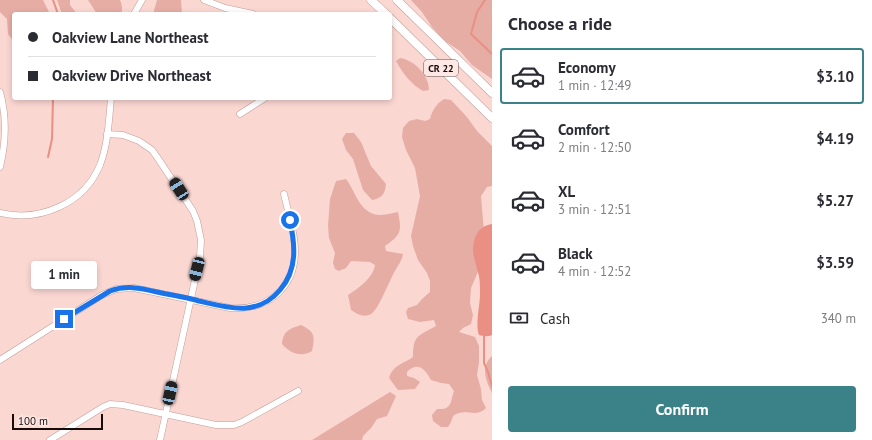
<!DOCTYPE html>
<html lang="en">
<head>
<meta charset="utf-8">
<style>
	body { margin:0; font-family:"PT Sans",sans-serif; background:#f2f2f3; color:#2b2b33; height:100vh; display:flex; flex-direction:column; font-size:15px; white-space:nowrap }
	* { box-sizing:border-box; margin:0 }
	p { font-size:13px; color:#7c7c81 }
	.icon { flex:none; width:22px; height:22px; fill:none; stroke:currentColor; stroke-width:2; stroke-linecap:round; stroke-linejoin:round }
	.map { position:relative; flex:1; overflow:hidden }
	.drawer { display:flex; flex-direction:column; background:#fff; width:380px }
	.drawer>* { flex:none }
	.hud { position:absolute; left:12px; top:12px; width:380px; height:88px; border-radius:4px; box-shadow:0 2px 6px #0003; display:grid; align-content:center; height:88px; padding:0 16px; background:#fff }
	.scale { position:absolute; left:12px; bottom:10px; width:91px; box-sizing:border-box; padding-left:4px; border:2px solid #170c0a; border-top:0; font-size:11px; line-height:14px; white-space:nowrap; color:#170c0a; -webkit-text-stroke:3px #fee8e5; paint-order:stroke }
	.end { position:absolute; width:18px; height:18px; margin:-9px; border:5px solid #1a73e8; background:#fff; box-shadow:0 0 0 2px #fff }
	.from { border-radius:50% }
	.bubble { position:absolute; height:28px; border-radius:4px; background:#fff; box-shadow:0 2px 6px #0003; font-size:13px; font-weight:700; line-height:28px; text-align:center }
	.car { position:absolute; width:12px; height:24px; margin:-12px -6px; border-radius:5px; box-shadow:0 0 3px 1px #0007; background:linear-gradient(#222 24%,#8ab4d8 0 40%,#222 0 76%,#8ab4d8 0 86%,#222 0) }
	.hud b { display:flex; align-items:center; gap:14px; height:38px; font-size:15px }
	.hud b+b { border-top:1px solid #e1e1e2 }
	.hud i { width:10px; height:10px; background:#2b2b33 }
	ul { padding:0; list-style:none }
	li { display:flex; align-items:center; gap:12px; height:56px; margin:0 8px 6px; padding:0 8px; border:2px solid transparent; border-radius:4px }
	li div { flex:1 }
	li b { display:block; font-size:15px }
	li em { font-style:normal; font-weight:700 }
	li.active { border-color:#3a8288 }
	li>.icon { width:36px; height:36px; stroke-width:1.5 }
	h2 { padding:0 16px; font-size:18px; line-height:48px }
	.pay { display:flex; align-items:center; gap:10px; height:44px; padding:0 16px; font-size:15px }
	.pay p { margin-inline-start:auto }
	.cta { display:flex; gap:8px; margin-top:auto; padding:8px 16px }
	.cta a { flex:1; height:46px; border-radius:4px; background:#3a8288; color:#fff; font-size:16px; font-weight:700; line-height:46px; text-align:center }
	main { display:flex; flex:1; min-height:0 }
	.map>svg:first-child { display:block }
	.green { fill:#e6ada5 }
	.water { fill:#e98f83 }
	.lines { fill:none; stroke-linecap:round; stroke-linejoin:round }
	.stream { stroke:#e98f83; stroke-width:2 }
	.minor-casing { stroke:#c09e99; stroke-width:7 }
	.major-casing { stroke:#c09e99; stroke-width:9 }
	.minor { stroke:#fff; stroke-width:6 }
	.major { stroke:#fff; stroke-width:8 }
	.route { stroke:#1a73e8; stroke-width:5 }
	.labels { text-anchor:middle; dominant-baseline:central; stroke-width:3.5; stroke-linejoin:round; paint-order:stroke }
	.shield { fill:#fee8e5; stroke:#5c4e4c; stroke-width:1 }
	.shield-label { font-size:10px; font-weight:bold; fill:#170c0a }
</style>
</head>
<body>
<main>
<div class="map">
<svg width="492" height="440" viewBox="0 0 492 440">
	<rect width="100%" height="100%" fill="#fbd7d2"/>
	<g class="green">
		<polygon points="0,0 43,0 50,14 14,14 14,42 8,34 7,19 0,12"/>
		<polygon points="57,0 70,0 70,5 77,14 62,14"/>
		<path d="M88,0H120C122,5 123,10 121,14H97Z"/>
		<polygon points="157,0 181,0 182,14 153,14"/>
		<polygon points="411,0 492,0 492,79 472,65 460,51 445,41 432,27 422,12"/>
		<path d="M400,58C414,60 429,75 429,90L423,91C411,84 403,74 396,61Z"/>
		<path d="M444,99L451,100L467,117L477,131L492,146V186L487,187L481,196L484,232L480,267L471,288L470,303L473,315L471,324L463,328L459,332L475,337L479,346V362L477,375L481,389L482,400L486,408C475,419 466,407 453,416L451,422L448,427H441L433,421L432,415L437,409C452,410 450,403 454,391L449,384L441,383L431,380C425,369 418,361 407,372V376L414,378L420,382L415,389L398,390L389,378C393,365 403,364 413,357C413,335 418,336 436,326L434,320L420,322L408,319L406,312L408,308L417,305L422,299L430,292V281L427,273L418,260L413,246L411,236L420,196L415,168L406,150L402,137L403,128L409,121L417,119L425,121L430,119C432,111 436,104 444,99Z"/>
		<path d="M346,133H354L361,142L371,166L386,184C385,194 382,198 372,200L363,190L353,159L346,150L342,139Z"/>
		<path d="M346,179C356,192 359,213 379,215C385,215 392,213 398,212C402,232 401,235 385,246L386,251L403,254C402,261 398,265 395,271C390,279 378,311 371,314C364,318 357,314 351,310L348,295C359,288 373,278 375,265L370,262L351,261L346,268L339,271L335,269L333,263L335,253L329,238L328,226L330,199L336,181Z"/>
		<path d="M301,325C315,332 315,336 312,351C301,358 290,353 282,344C283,331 289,329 301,325Z"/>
		<path d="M492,356V393C486,381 480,367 492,356Z"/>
		<polygon points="390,392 396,396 387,416 377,419 371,428 363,436 362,440 312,440"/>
	</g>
	<path class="water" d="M492,224V335C488,337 483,336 479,335C475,326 480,305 480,294C480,288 480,282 479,276C477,268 474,259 473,251C473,238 478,226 492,224Z"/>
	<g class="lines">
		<g class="stream">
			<polyline points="53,0 58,14"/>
			<polyline points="485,0 477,12 471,34 492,54"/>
			<polyline points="48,157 52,139 53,98"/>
			<polyline points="484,336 484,363 488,372 492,386"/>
		</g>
		<g class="minor-casing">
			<g id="minor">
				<polyline points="204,0 225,8 253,14"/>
				<polyline points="134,14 142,0"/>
				<path d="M0,92C7,117 6,142 0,167"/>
				<polyline points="240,114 265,98"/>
				<polyline points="107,134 123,135 139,141 152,150 157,157 193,211 197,221 201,240 200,257 160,440"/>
				<path d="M0,213C40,222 84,204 100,165C108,144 109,120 111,98"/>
				<path d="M0,360L102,295L116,289L134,288L230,308C266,311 295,289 295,251C295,232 288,212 284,194"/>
				<polyline points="50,440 103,407 110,404 123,405 216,425 234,425 242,422 298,391"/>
			</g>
		</g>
		<g class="major-casing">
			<g id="major">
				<polyline points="371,0 386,14"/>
				<polyline points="397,0 492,93"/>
				<polyline points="390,18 492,118"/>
			</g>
		</g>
		<use href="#minor" class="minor"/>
		<use href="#major" class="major"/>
	</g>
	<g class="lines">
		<path class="route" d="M64,319L110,291C126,285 140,288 157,292C171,295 185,297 199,301C229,308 257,317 280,290C298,269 295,245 290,220"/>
	</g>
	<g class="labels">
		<rect class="shield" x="424" y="60" width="34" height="16" rx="3"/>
		<g class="shield-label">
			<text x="441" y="68">CR 22</text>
		</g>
	</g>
</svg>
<div class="scale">100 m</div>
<i class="end from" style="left:290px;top:220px"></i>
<i class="end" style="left:64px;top:319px"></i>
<div class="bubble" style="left:31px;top:261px;width:66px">1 min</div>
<i class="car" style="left:179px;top:189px;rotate:327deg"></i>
<i class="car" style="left:197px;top:269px;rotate:194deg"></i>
<i class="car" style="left:170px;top:393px;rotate:12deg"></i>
<div class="hud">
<b><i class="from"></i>Oakview Lane Northeast</b>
<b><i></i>Oakview Drive Northeast</b>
</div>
</div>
<section class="drawer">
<h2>Choose a ride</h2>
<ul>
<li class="active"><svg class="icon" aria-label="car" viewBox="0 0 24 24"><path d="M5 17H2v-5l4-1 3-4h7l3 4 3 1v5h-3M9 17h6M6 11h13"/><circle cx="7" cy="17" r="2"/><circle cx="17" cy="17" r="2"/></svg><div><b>Economy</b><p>1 min · 12:49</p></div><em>$3.10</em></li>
<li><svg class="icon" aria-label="car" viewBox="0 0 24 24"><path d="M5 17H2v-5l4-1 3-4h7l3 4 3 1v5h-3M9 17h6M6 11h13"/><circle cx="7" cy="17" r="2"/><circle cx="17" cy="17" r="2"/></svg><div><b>Comfort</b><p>2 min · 12:50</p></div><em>$4.19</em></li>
<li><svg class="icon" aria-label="car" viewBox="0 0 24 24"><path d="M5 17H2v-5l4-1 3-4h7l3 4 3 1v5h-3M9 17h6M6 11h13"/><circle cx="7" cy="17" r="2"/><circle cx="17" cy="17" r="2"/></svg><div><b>XL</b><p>3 min · 12:51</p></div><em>$5.27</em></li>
<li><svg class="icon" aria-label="car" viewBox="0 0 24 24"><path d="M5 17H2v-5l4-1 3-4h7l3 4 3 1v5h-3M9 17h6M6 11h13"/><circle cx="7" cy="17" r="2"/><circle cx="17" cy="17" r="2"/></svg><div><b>Black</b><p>4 min · 12:52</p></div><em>$3.59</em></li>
</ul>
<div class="pay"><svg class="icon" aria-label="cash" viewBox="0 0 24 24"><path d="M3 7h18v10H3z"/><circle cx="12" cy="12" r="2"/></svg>Cash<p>340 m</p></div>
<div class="cta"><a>Confirm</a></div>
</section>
</main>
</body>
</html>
